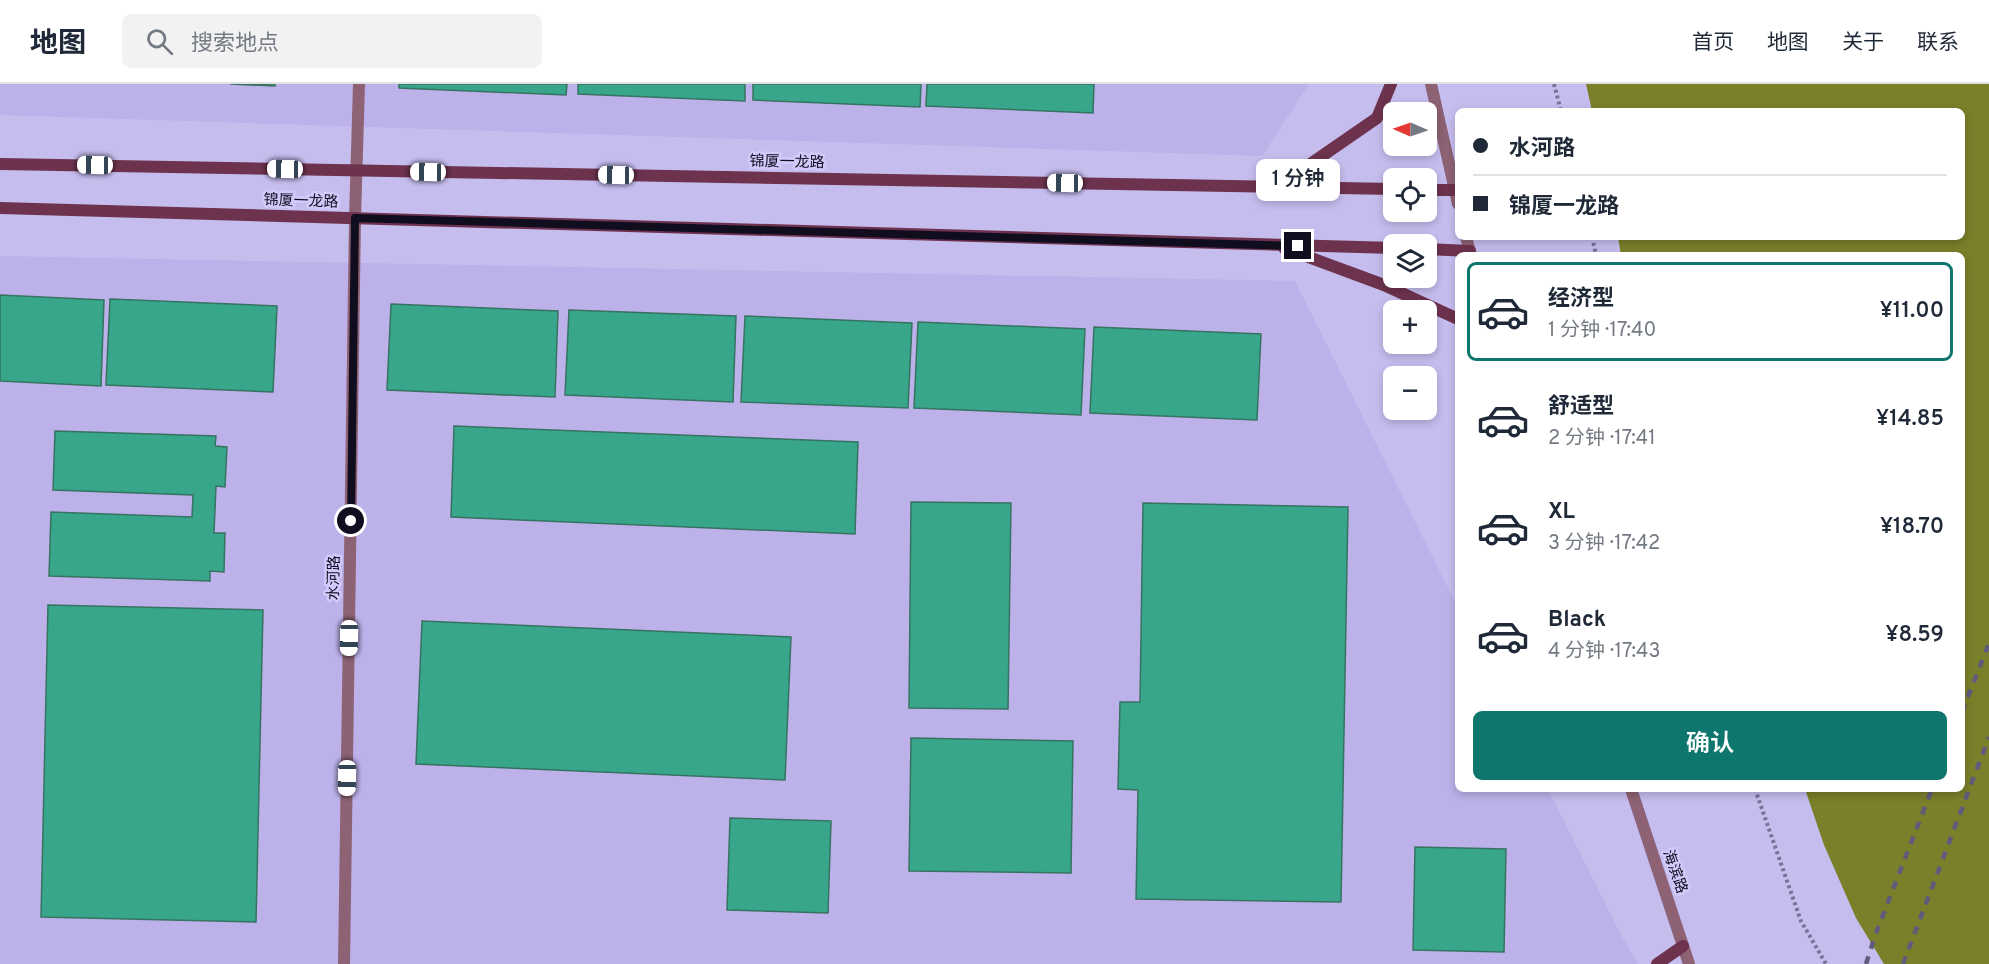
<!DOCTYPE html>
<html lang="zh">
<head>
<meta charset="utf-8">
<style>
	body { margin:0; font-family:Overpass,"Noto Sans SC",sans-serif; background:#f2f2f3; color:#1f2937; height:100vh; display:flex; flex-direction:column; font-size:22px; white-space:nowrap }
	* { box-sizing:border-box; margin:0 }
	p { font-size:20px; color:#747a83 }
	.icon { flex:none; width:33px; height:33px; fill:none; stroke:currentColor; stroke-width:2; stroke-linecap:round; stroke-linejoin:round }
	.map { position:relative; flex:1; overflow:hidden }
	.drawer { position:absolute; left:1455px; top:168px; width:510px; height:540px; display:flex; flex-direction:column; background:#fff; border-radius:9px; box-shadow:0 3px 9px #0003 }
	.drawer>* { flex:none }
	.hud { position:absolute; left:1455px; top:24px; width:510px; height:132px; border-radius:9px; box-shadow:0 3px 9px #0003; display:grid; align-content:center; height:132px; padding:0 18px; background:#fff }
	.needle { width:39px; rotate:272deg }
	.controls { position:absolute; left:1383px; top:18px; display:grid; gap:12px }
	.controls a { display:grid; place-items:center; width:54px; height:54px; border-radius:9px; background:#fff; box-shadow:0 3px 9px #0003; font-size:30px }
	.end { position:absolute; width:27px; height:27px; margin:-14px; border:8px solid #100d1e; background:#fff; box-shadow:0 0 0 3px #fff }
	.from { border-radius:50% }
	.bubble { position:absolute; height:42px; border-radius:9px; background:#fff; box-shadow:0 3px 9px #0003; font-size:20px; font-weight:600; line-height:42px; text-align:center }
	.car { position:absolute; width:18px; height:36px; margin:-18px -9px; border-radius:8px; box-shadow:0 0 4px 2px #0007; background:linear-gradient(#fff 24%,#345 0 40%,#fff 0 76%,#345 0 86%,#fff 0) }
	.hud b { display:flex; align-items:center; gap:21px; height:57px; font-size:22px }
	.hud b+b { border-top:2px solid #e0e1e3 }
	.hud i { width:15px; height:15px; background:#1f2937 }
	ul { padding:10px 0 0; list-style:none }
	li { display:flex; align-items:center; gap:18px; height:99px; margin:0 12px 9px; padding:0 6px; border:3px solid transparent; border-radius:9px }
	li div { flex:1 }
	li b { display:block; font-size:22px }
	li em { font-style:normal; font-weight:600 }
	li.current { border-color:#0f766e }
	li>.icon { width:54px; height:54px; stroke-width:1.5 }
	.cta { display:flex; gap:12px; margin-top:auto; padding:12px 18px }
	.cta a { flex:1; height:69px; border-radius:9px; background:#0f766e; color:#fff; font-size:24px; font-weight:600; line-height:69px; text-align:center }
	header { display:flex; align-items:center; gap:36px; box-sizing:border-box; height:84px; padding:0 30px; background:#fff; border-bottom:2px solid #e0e1e3 }
	header strong { font-size:28px }
	nav { display:flex; gap:33px; margin-inline-start:auto; font-size:21px }
	.search { width:420px; height:54px; background:#f2f2f3; display:flex; align-items:center; gap:15px; box-sizing:border-box; padding:0 21px; border-radius:9px; color:#747a83; font-size:22px }
	.map>svg:first-child { display:block }
	.built { fill:#bcb1e9 }
	.water { fill:#7a7f2a }
	.building { fill:#38a68a; stroke:#377362; stroke-width:1.5 }
	.lines { fill:none; stroke-linecap:round; stroke-linejoin:round }
	.path { stroke:#787296; stroke-width:4; stroke-dasharray:3 3; stroke-linecap:butt }
	.street { stroke:#8d6274; stroke-width:12 }
	.secondary { stroke:#6d324d; stroke-width:12 }
	.rail { stroke:#615b7b; stroke-width:4.5; stroke-dasharray:8 8; stroke-linecap:butt }
	.route { stroke:#100d1e; stroke-width:8 }
	.labels { text-anchor:middle; dominant-baseline:central; stroke-width:5; stroke-linejoin:round; paint-order:stroke }
	.street-label { font-size:15px; fill:#100d1e; stroke:#d3cafc }
</style>
</head>
<body>
<header>
<strong>地图</strong>
<div class="search"><svg class="icon" aria-label="search" viewBox="0 0 24 24"><circle cx="10" cy="10" r="6"/><path d="M15 15l6 6"/></svg>搜索地点</div>
<nav><a>首页</a><a>地图</a><a>关于</a><a>联系</a></nav>
</header>
<div class="map">
<svg width="1989" height="880" viewBox="0 0 1989 880">
	<rect width="100%" height="100%" fill="#c6bdef"/>
	<g class="built">
		<polygon points="0,0 1309,0 1262,72 0,31"/>
		<polygon points="0,172 1295,197 1458,524 1458,705 1548,705 1620,849 1638,880 0,880"/>
	</g>
	<polygon class="water" points="1586,0 1989,0 1989,880 1884,880 1856,834 1824,761 1805,705 1962,705 1962,171 1621,171 1618,153 1962,153 1962,27 1592,27"/>
	<g class="building">
		<polygon points="230,0 275,0 275,2"/>
		<polygon points="399,0 567,0 566,11 399,4"/>
		<polygon points="578,0 745,0 745,17 578,10"/>
		<polygon points="753,0 921,0 920,23 753,16"/>
		<polygon points="927,0 1094,0 1093,29 926,22"/>
		<polygon points="0,211 104,216 101,302 0,297"/>
		<polygon points="110,215 277,222 273,308 106,301"/>
		<polygon points="391,220 558,227 555,313 387,306"/>
		<polygon points="569,226 736,232 733,318 565,311"/>
		<polygon points="745,232 912,239 908,324 741,318"/>
		<polygon points="918,238 1085,245 1081,331 914,324"/>
		<polygon points="1094,243 1261,250 1257,336 1090,329"/>
		<polygon points="454,342 858,358 855,450 451,433"/>
		<polygon points="55,347 216,352 215,362 227,363 225,403 216,402 214,449 225,449 224,488 210,487 210,497 49,492 51,428 192,433 193,411 53,406"/>
		<polygon points="911,418 1011,419 1008,625 909,624"/>
		<polygon points="1143,419 1348,423 1341,818 1136,815 1138,706 1118,705 1120,618 1140,618"/>
		<polygon points="48,521 263,526 256,838 41,833"/>
		<polygon points="422,537 791,553 785,696 416,680"/>
		<polygon points="911,654 1073,657 1071,789 909,787"/>
		<polygon points="730,734 831,737 828,829 727,826"/>
		<polygon points="1415,763 1506,765 1504,868 1413,866"/>
	</g>
	<g class="lines">
		<g class="path">
			<polyline points="1554,0 1561,27"/>
			<polyline points="1592,153 1596,171"/>
			<polyline points="1755,705 1801,837 1826,880"/>
		</g>
		<g class="street">
			<polyline points="1431,0 1458,120"/>
			<polyline points="1466,153 1471,171"/>
			<polyline points="1631,705 1689,880"/>
			<polyline points="344,880 355,134 359,0"/>
		</g>
		<g class="secondary">
			<polyline points="0,80 1394,105"/>
			<polyline points="1277,103 1377,34 1391,0"/>
			<polyline points="1426,106 1454,106"/>
			<polyline points="0,124 1394,164"/>
			<polyline points="1284,164 1384,201 1458,235"/>
			<polyline points="1426,165 1470,167"/>
			<polyline points="1657,880 1683,862"/>
		</g>
		<g class="rail">
			<polyline points="1962,628 1989,559"/>
			<polyline points="1866,880 1876,849 1932,705"/>
			<polyline points="1903,880 1989,653"/>
		</g>
	</g>
	<g class="lines">
		<polyline class="route" points="351,437 355,134 1298,162"/>
	</g>
	<g class="labels">
		<g class="street-label">
			<text transform="translate(787 79) rotate(1)">锦厦一龙路</text>
			<text transform="translate(301 118) rotate(2)">锦厦一龙路</text>
			<text transform="translate(335 494) rotate(-89)">水河路</text>
			<text transform="translate(1674 788) rotate(71)">海滨路</text>
		</g>
	</g>
</svg>
<div class="controls">
<a><svg class="needle" viewBox="-14 -14 28 28"><path d="M0-13l5 13h-10z" fill="#e53935"/><path d="M0 13l5-13h-10z" fill="#747a83"/></svg></a>
<a><svg class="icon" aria-label="locate" viewBox="0 0 24 24"><circle cx="12" cy="12" r="6"/><path d="M12 2v4M12 18v4M2 12h4M18 12h4"/></svg></a>
<a><svg class="icon" aria-label="layers" viewBox="0 0 24 24"><path d="M12 4l9 5-9 5-9-5zM3 14l9 5 9-5"/></svg></a>
<a>+</a>
<a>−</a>
</div>
<i class="end from" style="left:351px;top:437px"></i>
<i class="end" style="left:1298px;top:162px"></i>
<div class="bubble" style="left:1256px;top:75px;width:84px">1 分钟</div>
<i class="car" style="left:95px;top:81px;rotate:271deg"></i>
<i class="car" style="left:285px;top:85px;rotate:271deg"></i>
<i class="car" style="left:428px;top:88px;rotate:271deg"></i>
<i class="car" style="left:616px;top:91px;rotate:271deg"></i>
<i class="car" style="left:1065px;top:99px;rotate:271deg"></i>
<i class="car" style="left:349px;top:554px;rotate:181deg"></i>
<i class="car" style="left:347px;top:694px;rotate:181deg"></i>
<div class="hud">
<b><i class="from"></i>水河路</b>
<b><i></i>锦厦一龙路</b>
</div>
<section class="drawer">
<ul>
<li class="current"><svg class="icon" aria-label="car" viewBox="0 0 24 24"><path d="M5 17H2v-5l4-1 3-4h7l3 4 3 1v5h-3M9 17h6M6 11h13"/><circle cx="7" cy="17" r="2"/><circle cx="17" cy="17" r="2"/></svg><div><b>经济型</b><p>1 分钟 · 17:40</p></div><em>¥11.00</em></li>
<li><svg class="icon" aria-label="car" viewBox="0 0 24 24"><path d="M5 17H2v-5l4-1 3-4h7l3 4 3 1v5h-3M9 17h6M6 11h13"/><circle cx="7" cy="17" r="2"/><circle cx="17" cy="17" r="2"/></svg><div><b>舒适型</b><p>2 分钟 · 17:41</p></div><em>¥14.85</em></li>
<li><svg class="icon" aria-label="car" viewBox="0 0 24 24"><path d="M5 17H2v-5l4-1 3-4h7l3 4 3 1v5h-3M9 17h6M6 11h13"/><circle cx="7" cy="17" r="2"/><circle cx="17" cy="17" r="2"/></svg><div><b>XL</b><p>3 分钟 · 17:42</p></div><em>¥18.70</em></li>
<li><svg class="icon" aria-label="car" viewBox="0 0 24 24"><path d="M5 17H2v-5l4-1 3-4h7l3 4 3 1v5h-3M9 17h6M6 11h13"/><circle cx="7" cy="17" r="2"/><circle cx="17" cy="17" r="2"/></svg><div><b>Black</b><p>4 分钟 · 17:43</p></div><em>¥8.59</em></li>
</ul>
<div class="cta"><a>确认</a></div>
</section>
</div>
</body>
</html>
